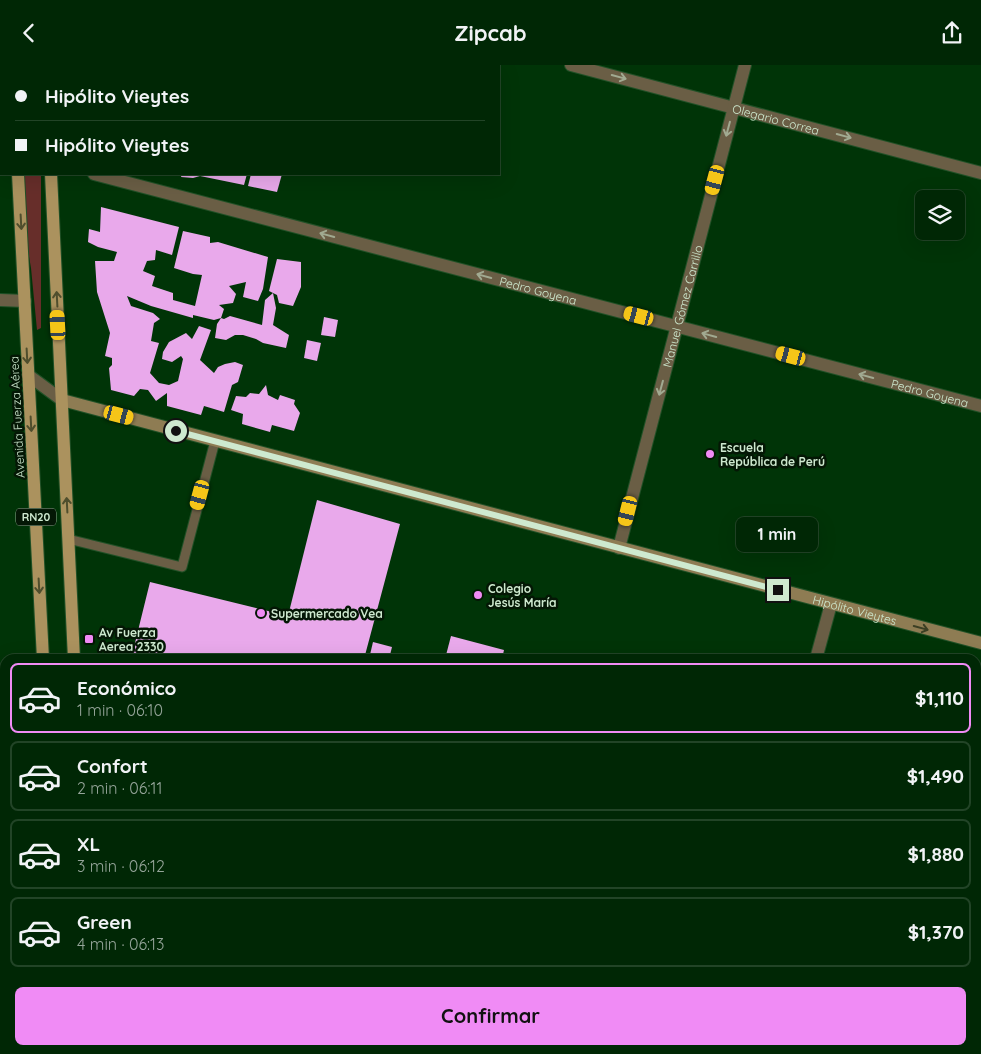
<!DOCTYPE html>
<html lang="es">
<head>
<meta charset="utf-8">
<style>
	body { margin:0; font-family:Quicksand,sans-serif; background:#0a2f0f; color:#f1f3f6; height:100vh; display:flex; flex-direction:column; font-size:19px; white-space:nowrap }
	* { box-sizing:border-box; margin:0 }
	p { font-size:16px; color:#95a59a }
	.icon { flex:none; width:28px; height:28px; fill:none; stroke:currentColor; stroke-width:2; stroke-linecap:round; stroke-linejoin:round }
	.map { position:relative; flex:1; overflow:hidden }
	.side { position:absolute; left:0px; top:589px; width:981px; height:401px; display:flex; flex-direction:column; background:#002705; border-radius:15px 15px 0 0; box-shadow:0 5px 20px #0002,0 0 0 1px #224427 }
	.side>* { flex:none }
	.banner { position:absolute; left:0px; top:0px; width:500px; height:110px; box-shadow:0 5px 20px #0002,0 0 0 1px #224427; display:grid; align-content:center; height:110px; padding:0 15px; background:#002705 }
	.buttons { position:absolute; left:915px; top:125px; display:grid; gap:10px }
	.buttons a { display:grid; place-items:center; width:50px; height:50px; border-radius:8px; background:#002705; box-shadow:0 5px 20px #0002,0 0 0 1px #224427; font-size:25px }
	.end { position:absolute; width:22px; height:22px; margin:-11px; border:6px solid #cee9cf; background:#111; box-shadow:0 0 0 2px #111 }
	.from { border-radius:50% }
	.bubble { position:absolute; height:35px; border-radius:8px; background:#002705; box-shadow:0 5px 20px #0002,0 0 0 1px #224427; font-size:16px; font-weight:800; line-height:35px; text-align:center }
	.car { position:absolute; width:15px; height:30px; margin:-15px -8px; border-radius:6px; box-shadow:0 0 4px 1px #0007; background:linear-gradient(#f5c518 24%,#345 0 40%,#f5c518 0 76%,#345 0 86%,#f5c518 0) }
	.banner b { display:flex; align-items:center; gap:18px; height:48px; font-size:19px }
	.banner b+b { border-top:1px solid #224427 }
	.banner i { width:12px; height:12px; background:#f1f3f6 }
	ul { padding:9px 0 0; list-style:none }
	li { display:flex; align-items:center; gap:15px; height:70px; margin:0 10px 8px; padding:0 5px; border:2px solid #224427; border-radius:8px }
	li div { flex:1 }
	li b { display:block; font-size:19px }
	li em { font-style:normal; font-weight:800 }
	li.on { border-color:#f08bf5 }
	li>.icon { width:45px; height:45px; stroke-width:1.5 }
	.button { display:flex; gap:10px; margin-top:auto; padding:10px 15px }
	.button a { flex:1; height:58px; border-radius:8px; background:#f08bf5; color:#111; font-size:20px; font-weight:800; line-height:58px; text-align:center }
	header { display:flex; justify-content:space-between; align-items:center; height:65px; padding:0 15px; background:#002705; font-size:22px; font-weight:800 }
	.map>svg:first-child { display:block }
	.green { fill:#672e2a }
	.building { fill:#e9a9eb }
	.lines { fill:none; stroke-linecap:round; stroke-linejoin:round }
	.lane-casing { stroke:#215127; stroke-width:11 }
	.street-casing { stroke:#215127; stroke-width:14 }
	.secondary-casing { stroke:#215127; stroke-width:14 }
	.primary-casing { stroke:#215127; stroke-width:14 }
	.lane { stroke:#6a5e45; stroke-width:9 }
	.street { stroke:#6a5e45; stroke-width:12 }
	.secondary { stroke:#8e7c53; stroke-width:12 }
	.primary { stroke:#ab925e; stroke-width:12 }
	.oneway { stroke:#a1aa91 }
	.oneway2 { stroke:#4f4e2d }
	.oneway3 { stroke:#3b3f24 }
	.route { stroke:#cee9cf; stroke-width:6 }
	.poi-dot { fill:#f08bf5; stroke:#041705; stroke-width:2 }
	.labels { text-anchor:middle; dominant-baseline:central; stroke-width:5; stroke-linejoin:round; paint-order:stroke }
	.shield { fill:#041705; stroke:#91aa92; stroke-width:1 }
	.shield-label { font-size:11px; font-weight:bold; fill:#cee9cf }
	.street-label { font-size:12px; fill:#cee9cf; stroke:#041705 }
	.poi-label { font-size:12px; font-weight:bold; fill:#cee9cf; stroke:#041705; text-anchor:start }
</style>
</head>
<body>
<header><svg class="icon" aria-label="back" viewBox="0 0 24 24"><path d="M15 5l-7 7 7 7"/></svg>Zipcab<svg class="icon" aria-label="share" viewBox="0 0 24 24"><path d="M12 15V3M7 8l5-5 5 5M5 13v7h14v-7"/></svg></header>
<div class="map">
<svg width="981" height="989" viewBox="0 0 981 989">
	<rect width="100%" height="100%" fill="#003407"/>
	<g class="green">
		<polygon points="18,109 41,109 41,263 37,265 31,203 26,174"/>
		<polygon points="331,985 379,985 377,989 330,989"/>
	</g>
	<g class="building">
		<polygon points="182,109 247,109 244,120 200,111 193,113 181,112"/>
		<polygon points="251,109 282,109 277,127 248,121"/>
		<polygon points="101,142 179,162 172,190 156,185 155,195 147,196 143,206 155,211 152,221 173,228 173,235 195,241 202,210 193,209 174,203 183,166 210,172 210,178 218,177 268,192 263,224 258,236 243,232 246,217 229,221 236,229 233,238 219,240 224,244 221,253 224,254 230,251 262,260 265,235 273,228 276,243 273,260 289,270 286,283 263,278 256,274 243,270 235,270 226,275 215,273 217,259 221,253 214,255 193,250 193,253 151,241 127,231 131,241 153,248 160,254 154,258 151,276 159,278 150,308 159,318 169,320 178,316 183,294 181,291 172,297 162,294 163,287 169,277 186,268 192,274 199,261 211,265 200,295 214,308 218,302 225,299 235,297 243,300 238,317 232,320 224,347 204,341 201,350 167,341 167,328 156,336 148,325 140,324 134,331 111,325 109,303 112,300 112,293 105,291 110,268 97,227 95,196 114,196 117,187 98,182 88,177 89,164 100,167"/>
		<polygon points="277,194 301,197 301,222 293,241 279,238 277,230 269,226"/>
		<polygon points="324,252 338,255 335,272 321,270"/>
		<polygon points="307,275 321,278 317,296 304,293"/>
		<polygon points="266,320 268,330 278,335 280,330 295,335 294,339 300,348 294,366 272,360 270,367 242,359 243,349 231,345 236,331 246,332 250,328 259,329"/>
		<polygon points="317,435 400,459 364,594 131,594 150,517 288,551"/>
		<polygon points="451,571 504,585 502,594 445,594"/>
		<polygon points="373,577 392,582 389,594 369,594"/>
		<polygon points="5,697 5,730 0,731 0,698"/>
		<polygon points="5,757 5,843 0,843 0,759"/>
		<polygon points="0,874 5,874 5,929 0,930"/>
		<polygon points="0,939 5,939 5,985 12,985 13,989 0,989"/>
		<polygon points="241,985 304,985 303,989 240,989"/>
	</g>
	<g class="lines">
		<g class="lane-casing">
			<polyline id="lane" points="68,474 182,502 215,376"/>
		</g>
		<g class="street-casing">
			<g id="street">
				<path id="s1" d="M571,0L981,108"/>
				<path id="s2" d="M94,109L981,341"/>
				<polyline points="0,235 25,236"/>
				<polyline points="28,310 62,335"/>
				<path id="s3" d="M619,483L745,0"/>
				<polyline points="816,594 831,539"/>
				<polyline points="0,673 5,673"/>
				<polyline points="976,714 981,696"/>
				<polyline points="156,985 172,989"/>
				<polyline points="610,985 626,989"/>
				<polyline points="323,989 324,985"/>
				<polyline points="383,989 384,985"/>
			</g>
		</g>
		<g class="secondary-casing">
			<g id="secondary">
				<path id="s4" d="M62,335L981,578"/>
			</g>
		</g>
		<g class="primary-casing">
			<g id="primary">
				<polyline points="13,0 13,1"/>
				<polyline points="45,0 46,1"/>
				<polyline points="18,109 43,594"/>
				<polyline points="51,109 74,594"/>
				<polyline points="63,985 63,989"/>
				<polyline points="97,985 97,989"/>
			</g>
		</g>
		<use href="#lane" class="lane"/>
		<use href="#street" class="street"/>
		<use href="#secondary" class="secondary"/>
		<use href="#primary" class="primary"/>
	</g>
	<defs><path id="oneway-shaft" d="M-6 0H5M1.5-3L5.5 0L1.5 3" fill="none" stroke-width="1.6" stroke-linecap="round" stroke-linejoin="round" transform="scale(1.25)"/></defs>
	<g class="oneway">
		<use href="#oneway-shaft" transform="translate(619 12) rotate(15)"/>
		<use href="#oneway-shaft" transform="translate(728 64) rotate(105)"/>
		<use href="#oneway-shaft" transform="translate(844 71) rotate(15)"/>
		<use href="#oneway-shaft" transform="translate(327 170) rotate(-165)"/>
		<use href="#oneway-shaft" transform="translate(484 211) rotate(-165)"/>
		<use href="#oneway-shaft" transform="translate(709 270) rotate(-165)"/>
		<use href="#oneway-shaft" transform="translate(866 311) rotate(-165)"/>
		<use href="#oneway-shaft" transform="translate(661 323) rotate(105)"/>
	</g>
	<g class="oneway2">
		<use href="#oneway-shaft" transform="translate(21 157) rotate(87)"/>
		<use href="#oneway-shaft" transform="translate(57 234) rotate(-93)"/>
		<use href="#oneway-shaft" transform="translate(27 291) rotate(87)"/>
		<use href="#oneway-shaft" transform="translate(31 359) rotate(87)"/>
		<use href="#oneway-shaft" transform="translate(67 440) rotate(-93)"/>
		<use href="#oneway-shaft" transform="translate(39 521) rotate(87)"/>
	</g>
	<use class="oneway3" href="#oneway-shaft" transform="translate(921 563) rotate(15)"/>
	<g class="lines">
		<polyline class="route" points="176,366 778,525"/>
	</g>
	<g class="poi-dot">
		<circle cx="710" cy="389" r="5"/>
		<circle cx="478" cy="530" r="5"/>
		<circle cx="261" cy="548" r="5"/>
		<rect x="84" y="569" width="10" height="10" rx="2.5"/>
	</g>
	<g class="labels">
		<rect class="shield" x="16" y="443.5" width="40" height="17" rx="4"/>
		<g class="shield-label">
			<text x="36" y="452">RN20</text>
		</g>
		<g class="street-label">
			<text stroke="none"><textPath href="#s1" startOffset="212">Olegario Correa</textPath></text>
			<text stroke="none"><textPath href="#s2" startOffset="459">Pedro Goyena</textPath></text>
			<text stroke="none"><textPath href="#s3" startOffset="250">Manuel Gómez Carrillo</textPath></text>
			<text stroke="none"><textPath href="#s2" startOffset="864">Pedro Goyena</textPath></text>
			<text transform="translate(17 352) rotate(-93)">Avenida Fuerza Aérea</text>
			<text stroke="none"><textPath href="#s4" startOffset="820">Hipólito Vieytes</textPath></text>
		</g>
		<g class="poi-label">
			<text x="720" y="382">Escuela<tspan x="720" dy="14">República de Perú</tspan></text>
			<text x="488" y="523">Colegio<tspan x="488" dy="14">Jesús María</tspan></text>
			<text x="271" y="548">Supermercado Vea</text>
			<text x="99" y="567">Av Fuerza<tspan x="99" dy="14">Aerea 2330</tspan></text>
		</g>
	</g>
</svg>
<div class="buttons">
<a><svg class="icon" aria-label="layers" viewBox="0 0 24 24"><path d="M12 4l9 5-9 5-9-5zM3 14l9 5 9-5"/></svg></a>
</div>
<i class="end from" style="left:176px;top:366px"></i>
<i class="end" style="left:778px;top:525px"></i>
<div class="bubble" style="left:736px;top:452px;width:82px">1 min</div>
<i class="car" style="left:715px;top:115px;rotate:195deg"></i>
<i class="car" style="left:639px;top:251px;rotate:285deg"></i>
<i class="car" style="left:58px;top:260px;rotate:357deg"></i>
<i class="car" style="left:791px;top:291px;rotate:285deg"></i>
<i class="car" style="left:119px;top:350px;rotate:105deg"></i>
<i class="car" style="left:200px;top:430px;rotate:195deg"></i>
<i class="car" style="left:628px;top:446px;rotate:194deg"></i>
<div class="banner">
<b><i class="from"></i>Hipólito Vieytes</b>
<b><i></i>Hipólito Vieytes</b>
</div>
<section class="side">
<ul>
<li class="on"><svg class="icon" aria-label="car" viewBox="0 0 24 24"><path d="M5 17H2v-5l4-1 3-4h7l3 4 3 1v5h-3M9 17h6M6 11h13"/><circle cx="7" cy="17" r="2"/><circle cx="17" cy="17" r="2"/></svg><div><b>Económico</b><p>1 min · 06:10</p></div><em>$1,110</em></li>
<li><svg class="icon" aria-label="car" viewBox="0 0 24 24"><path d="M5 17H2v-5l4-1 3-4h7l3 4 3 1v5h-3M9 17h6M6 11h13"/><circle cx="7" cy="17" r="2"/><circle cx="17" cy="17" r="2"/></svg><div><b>Confort</b><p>2 min · 06:11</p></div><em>$1,490</em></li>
<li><svg class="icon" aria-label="car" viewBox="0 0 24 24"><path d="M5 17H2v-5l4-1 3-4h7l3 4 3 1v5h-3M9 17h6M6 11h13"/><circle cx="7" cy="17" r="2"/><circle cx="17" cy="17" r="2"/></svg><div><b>XL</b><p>3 min · 06:12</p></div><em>$1,880</em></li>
<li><svg class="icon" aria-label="car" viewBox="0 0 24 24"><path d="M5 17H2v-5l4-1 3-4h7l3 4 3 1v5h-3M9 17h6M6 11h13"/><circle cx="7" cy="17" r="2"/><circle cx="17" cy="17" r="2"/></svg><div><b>Green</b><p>4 min · 06:13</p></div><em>$1,370</em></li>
</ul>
<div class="button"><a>Confirmar</a></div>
</section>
</div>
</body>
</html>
